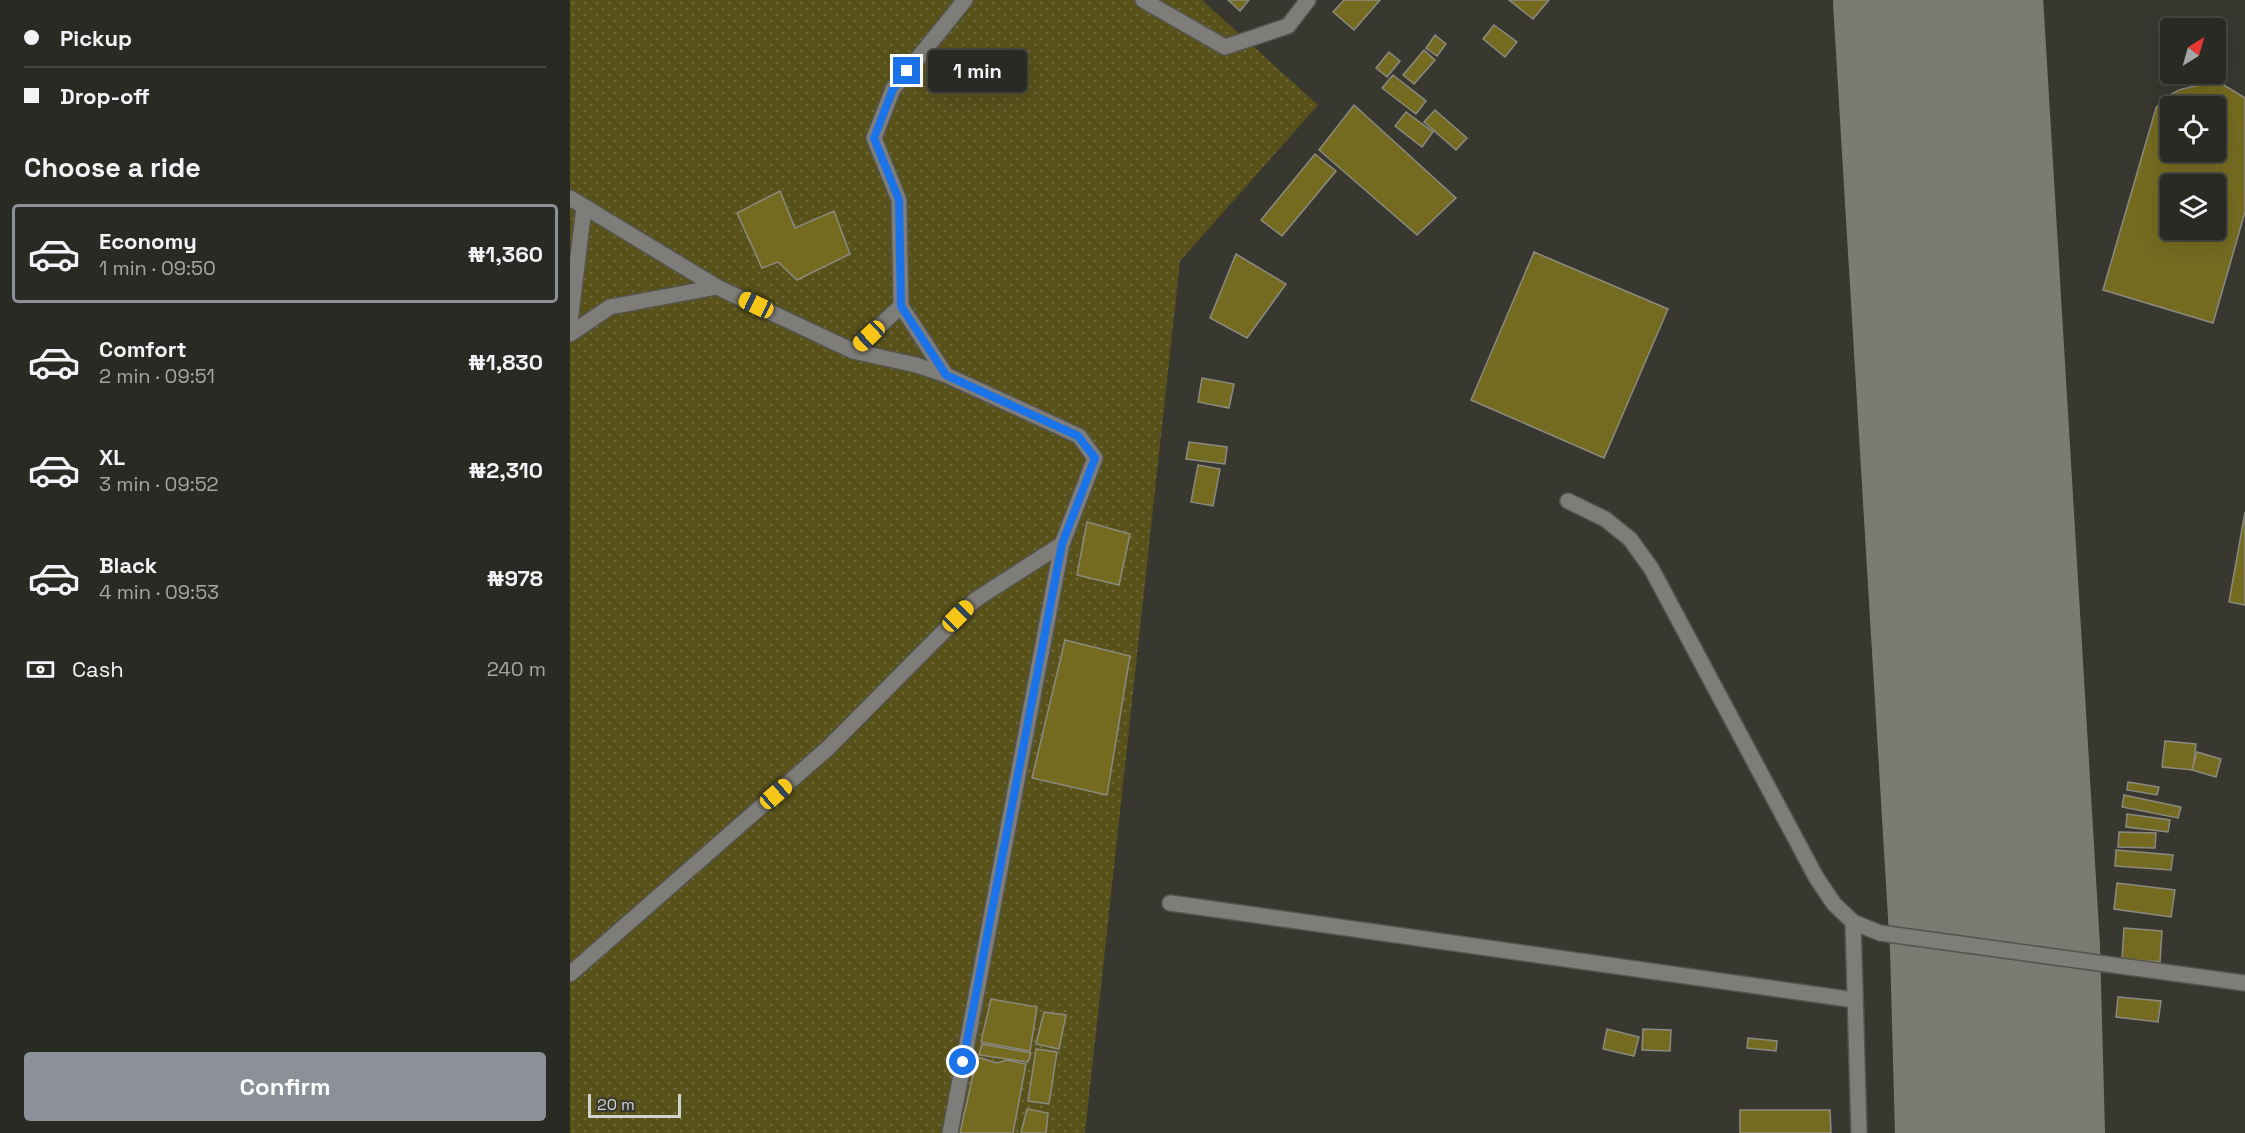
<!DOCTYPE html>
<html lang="en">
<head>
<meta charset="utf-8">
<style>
	body { margin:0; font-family:"Space Grotesk",sans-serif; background:#32322c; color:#f1f3f6; height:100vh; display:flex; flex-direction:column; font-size:22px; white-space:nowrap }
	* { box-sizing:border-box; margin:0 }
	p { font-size:20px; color:#a5a7a6 }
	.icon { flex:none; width:33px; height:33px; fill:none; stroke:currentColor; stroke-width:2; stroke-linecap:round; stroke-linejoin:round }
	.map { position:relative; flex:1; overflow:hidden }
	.sheet { display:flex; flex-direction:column; background:#2a2a24; width:570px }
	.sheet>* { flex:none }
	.top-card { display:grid; align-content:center; height:132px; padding:0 24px; background:#2a2a24 }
	.needle { width:39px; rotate:37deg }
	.buttons { position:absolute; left:1590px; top:18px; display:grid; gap:12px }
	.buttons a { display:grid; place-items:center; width:66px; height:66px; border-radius:6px; background:#2a2a24; box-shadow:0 6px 24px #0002,0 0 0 2px #464641; font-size:30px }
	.scale { position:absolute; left:18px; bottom:15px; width:93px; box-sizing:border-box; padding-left:6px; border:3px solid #d3d3ce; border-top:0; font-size:16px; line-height:21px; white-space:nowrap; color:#d3d3ce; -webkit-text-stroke:4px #383830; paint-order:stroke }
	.end { position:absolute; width:27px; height:27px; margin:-14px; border:8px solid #1a73e8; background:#fff; box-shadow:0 0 0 3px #fff }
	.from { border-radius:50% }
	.bubble { position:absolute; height:42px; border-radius:6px; background:#2a2a24; box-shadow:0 6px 24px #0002,0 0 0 2px #464641; font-size:20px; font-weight:600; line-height:42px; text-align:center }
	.car { position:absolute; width:18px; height:36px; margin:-18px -9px; border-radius:8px; box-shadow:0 0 4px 2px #0007; background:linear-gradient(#f5c518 24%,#345 0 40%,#f5c518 0 76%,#345 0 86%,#f5c518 0) }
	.top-card b { display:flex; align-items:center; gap:21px; height:57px; font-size:22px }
	.top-card b+b { border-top:2px solid #464641 }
	.top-card i { width:15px; height:15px; background:#f1f3f6 }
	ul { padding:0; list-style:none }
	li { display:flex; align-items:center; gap:18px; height:99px; margin:0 12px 9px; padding:0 12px; border:3px solid transparent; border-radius:6px }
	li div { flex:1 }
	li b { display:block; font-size:22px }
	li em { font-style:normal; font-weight:600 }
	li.selected { border-color:#8c9099 }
	li>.icon { width:54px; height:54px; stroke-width:1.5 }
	h2 { padding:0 24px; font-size:27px; line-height:72px }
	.pay { display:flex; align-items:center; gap:15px; height:66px; padding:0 24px; font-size:22px }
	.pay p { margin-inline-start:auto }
	.action { display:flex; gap:12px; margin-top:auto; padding:12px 24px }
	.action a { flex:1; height:69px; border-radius:6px; background:#8c9099; color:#fff; font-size:24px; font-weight:600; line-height:69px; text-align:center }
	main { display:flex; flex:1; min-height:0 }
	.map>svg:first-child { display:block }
	.grass { fill:url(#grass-dots) }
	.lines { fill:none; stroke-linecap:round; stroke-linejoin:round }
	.runway { stroke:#7b7b74; stroke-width:210 }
	.building { fill:#756b20; stroke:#8b8a81; stroke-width:1.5; fill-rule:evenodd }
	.minor-casing { stroke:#54544c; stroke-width:18 }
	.minor { stroke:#7e7d79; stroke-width:15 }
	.route { stroke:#1a73e8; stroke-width:8 }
</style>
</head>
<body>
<main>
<section class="sheet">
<div class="top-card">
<b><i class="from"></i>Pickup</b>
<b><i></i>Drop-off</b>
</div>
<h2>Choose a ride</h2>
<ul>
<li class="selected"><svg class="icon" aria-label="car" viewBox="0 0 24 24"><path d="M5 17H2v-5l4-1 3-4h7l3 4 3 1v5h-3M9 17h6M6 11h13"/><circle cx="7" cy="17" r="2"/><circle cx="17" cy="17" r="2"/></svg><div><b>Economy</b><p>1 min · 09:50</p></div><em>₦1,360</em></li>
<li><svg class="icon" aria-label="car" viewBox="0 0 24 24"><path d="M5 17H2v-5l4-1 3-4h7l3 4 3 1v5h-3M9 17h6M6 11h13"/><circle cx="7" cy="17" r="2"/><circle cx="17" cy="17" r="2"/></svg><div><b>Comfort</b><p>2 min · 09:51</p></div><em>₦1,830</em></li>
<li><svg class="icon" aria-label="car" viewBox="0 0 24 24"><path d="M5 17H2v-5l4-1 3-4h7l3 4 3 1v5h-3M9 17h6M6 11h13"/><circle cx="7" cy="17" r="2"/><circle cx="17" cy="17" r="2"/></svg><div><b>XL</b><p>3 min · 09:52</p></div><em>₦2,310</em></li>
<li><svg class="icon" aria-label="car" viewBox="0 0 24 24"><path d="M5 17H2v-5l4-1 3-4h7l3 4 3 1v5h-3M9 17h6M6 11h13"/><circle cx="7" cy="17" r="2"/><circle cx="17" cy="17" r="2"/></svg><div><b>Black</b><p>4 min · 09:53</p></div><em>₦978</em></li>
</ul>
<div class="pay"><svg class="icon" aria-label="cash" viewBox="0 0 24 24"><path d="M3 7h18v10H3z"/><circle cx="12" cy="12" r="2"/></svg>Cash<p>240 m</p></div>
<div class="action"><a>Confirm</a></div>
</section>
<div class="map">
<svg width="1675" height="1133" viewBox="0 0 1675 1133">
	<defs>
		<pattern id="grass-dots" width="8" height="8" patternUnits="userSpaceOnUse" patternTransform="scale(1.5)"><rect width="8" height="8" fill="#58511a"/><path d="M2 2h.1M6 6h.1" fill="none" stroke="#6f693a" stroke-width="1.8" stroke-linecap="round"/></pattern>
	</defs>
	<rect width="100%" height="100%" fill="#383830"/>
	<polygon class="grass" points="0,0 632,0 748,105 610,261 515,1133 0,1133"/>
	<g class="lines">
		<polyline class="runway" points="1368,0 1425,948 1430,1133"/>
	</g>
	<g class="building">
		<polygon points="658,0 679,0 670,11"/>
		<polygon points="774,0 810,0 784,30 763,12"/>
		<polygon points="939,0 979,0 963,19"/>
		<polygon points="924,25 947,42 935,57 913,39"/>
		<polygon points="865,35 876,44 867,56 856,48"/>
		<polygon points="854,50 865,60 844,84 833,75"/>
		<polygon points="819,52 830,61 817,77 806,68"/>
		<polygon points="823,75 856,101 846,114 812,88"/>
		<path d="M1640,82L1654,85L1675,98V212L1643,323L1533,290L1586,108L1596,97L1609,90ZM1600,106H1646V152H1600ZM1600,184H1646V230H1600Z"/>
		<polygon points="784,105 886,198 847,235 749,150"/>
		<polygon points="865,110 897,138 886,150 854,122"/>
		<polygon points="836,112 863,132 852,147 825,126"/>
		<polygon points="745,154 766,171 712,236 691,220"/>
		<polygon points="210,191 225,228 264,211 280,254 227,280 208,262 192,268 167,213"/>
		<polygon points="964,252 1098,309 1034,458 901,400"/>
		<polygon points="666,254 716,284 677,338 640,318"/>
		<polygon points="632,378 664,384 659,408 628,402"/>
		<polygon points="619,442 657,447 655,464 616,459"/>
		<polygon points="628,465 650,469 643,506 621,502"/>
		<polygon points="1675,512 1675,605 1659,602"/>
		<polygon points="517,522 560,534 549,585 507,575"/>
		<polygon points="495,640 560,656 537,795 462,778"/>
		<polygon points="1595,741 1626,744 1623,770 1592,767"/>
		<polygon points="1627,752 1651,759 1646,777 1622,770"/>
		<polygon points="1558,782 1589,787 1587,795 1557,790"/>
		<polygon points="1554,795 1611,807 1608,818 1552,807"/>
		<polygon points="1557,814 1600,820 1598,832 1556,827"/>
		<polygon points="1549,832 1586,833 1585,848 1548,847"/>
		<polygon points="1546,850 1603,855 1601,870 1545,866"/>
		<polygon points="1547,883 1605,890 1601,917 1544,909"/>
		<polygon points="1554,928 1592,931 1590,962 1552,959"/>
		<polygon points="1548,997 1591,1001 1588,1022 1546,1017"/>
		<polygon points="421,999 467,1007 460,1051 411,1042"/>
		<polygon points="474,1012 496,1015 489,1049 466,1044"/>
		<polygon points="1037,1029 1069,1037 1064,1056 1033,1049"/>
		<polygon points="1073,1029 1101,1030 1100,1051 1072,1050"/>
		<polygon points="1178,1038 1207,1041 1206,1051 1177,1048"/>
		<polygon points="412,1044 461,1053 458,1062 409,1055"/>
		<polygon points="466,1049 487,1052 479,1104 458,1101"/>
		<polygon points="407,1057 427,1063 437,1060 456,1064 443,1133 390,1133"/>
		<polygon points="457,1109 478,1113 476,1133 451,1133"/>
		<polygon points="1170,1110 1260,1110 1261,1133 1170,1133"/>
	</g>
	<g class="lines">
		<g class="minor-casing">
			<g id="minor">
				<polyline points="573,0 655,47 718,26 738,0"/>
				<polyline points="0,198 147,287 283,351 346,365 376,375 509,436 525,458 492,544 380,1133"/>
				<polyline points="0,322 14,208"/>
				<polyline points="0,334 40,307 147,287"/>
				<polyline points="283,351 331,306"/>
				<polyline points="376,375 331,306 329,200 304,138 323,89 395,0"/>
				<polyline points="998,501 1035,519 1060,539 1081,568 1246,877 1264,904 1283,922 1310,933 1675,983"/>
				<polyline points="600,903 1285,1000"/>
				<polyline points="1283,922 1289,1133"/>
				<polyline points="0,974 257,749 405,600 492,544"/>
			</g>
		</g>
		<use href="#minor" class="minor"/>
	</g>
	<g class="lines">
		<polyline class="route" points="337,71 323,89 304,138 329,200 331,306 376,375 508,436 525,458 492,544 393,1062"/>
	</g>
</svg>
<div class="buttons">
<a><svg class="needle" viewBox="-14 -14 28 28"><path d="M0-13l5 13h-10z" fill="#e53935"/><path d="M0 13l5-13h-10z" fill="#a5a7a6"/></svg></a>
<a><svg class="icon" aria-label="locate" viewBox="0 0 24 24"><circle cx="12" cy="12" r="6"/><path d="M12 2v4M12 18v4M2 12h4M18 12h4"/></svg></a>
<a><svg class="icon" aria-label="layers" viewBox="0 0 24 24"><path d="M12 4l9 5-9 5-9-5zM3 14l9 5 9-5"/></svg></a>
</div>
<div class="scale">20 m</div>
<i class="end from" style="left:393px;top:1062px"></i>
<i class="end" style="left:337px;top:71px"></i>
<div class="bubble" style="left:358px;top:50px;width:99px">1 min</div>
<i class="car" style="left:186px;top:305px;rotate:295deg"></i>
<i class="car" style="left:299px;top:336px;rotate:227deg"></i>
<i class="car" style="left:388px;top:616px;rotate:45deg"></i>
<i class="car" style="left:206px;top:794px;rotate:49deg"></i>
</div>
</main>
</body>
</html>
